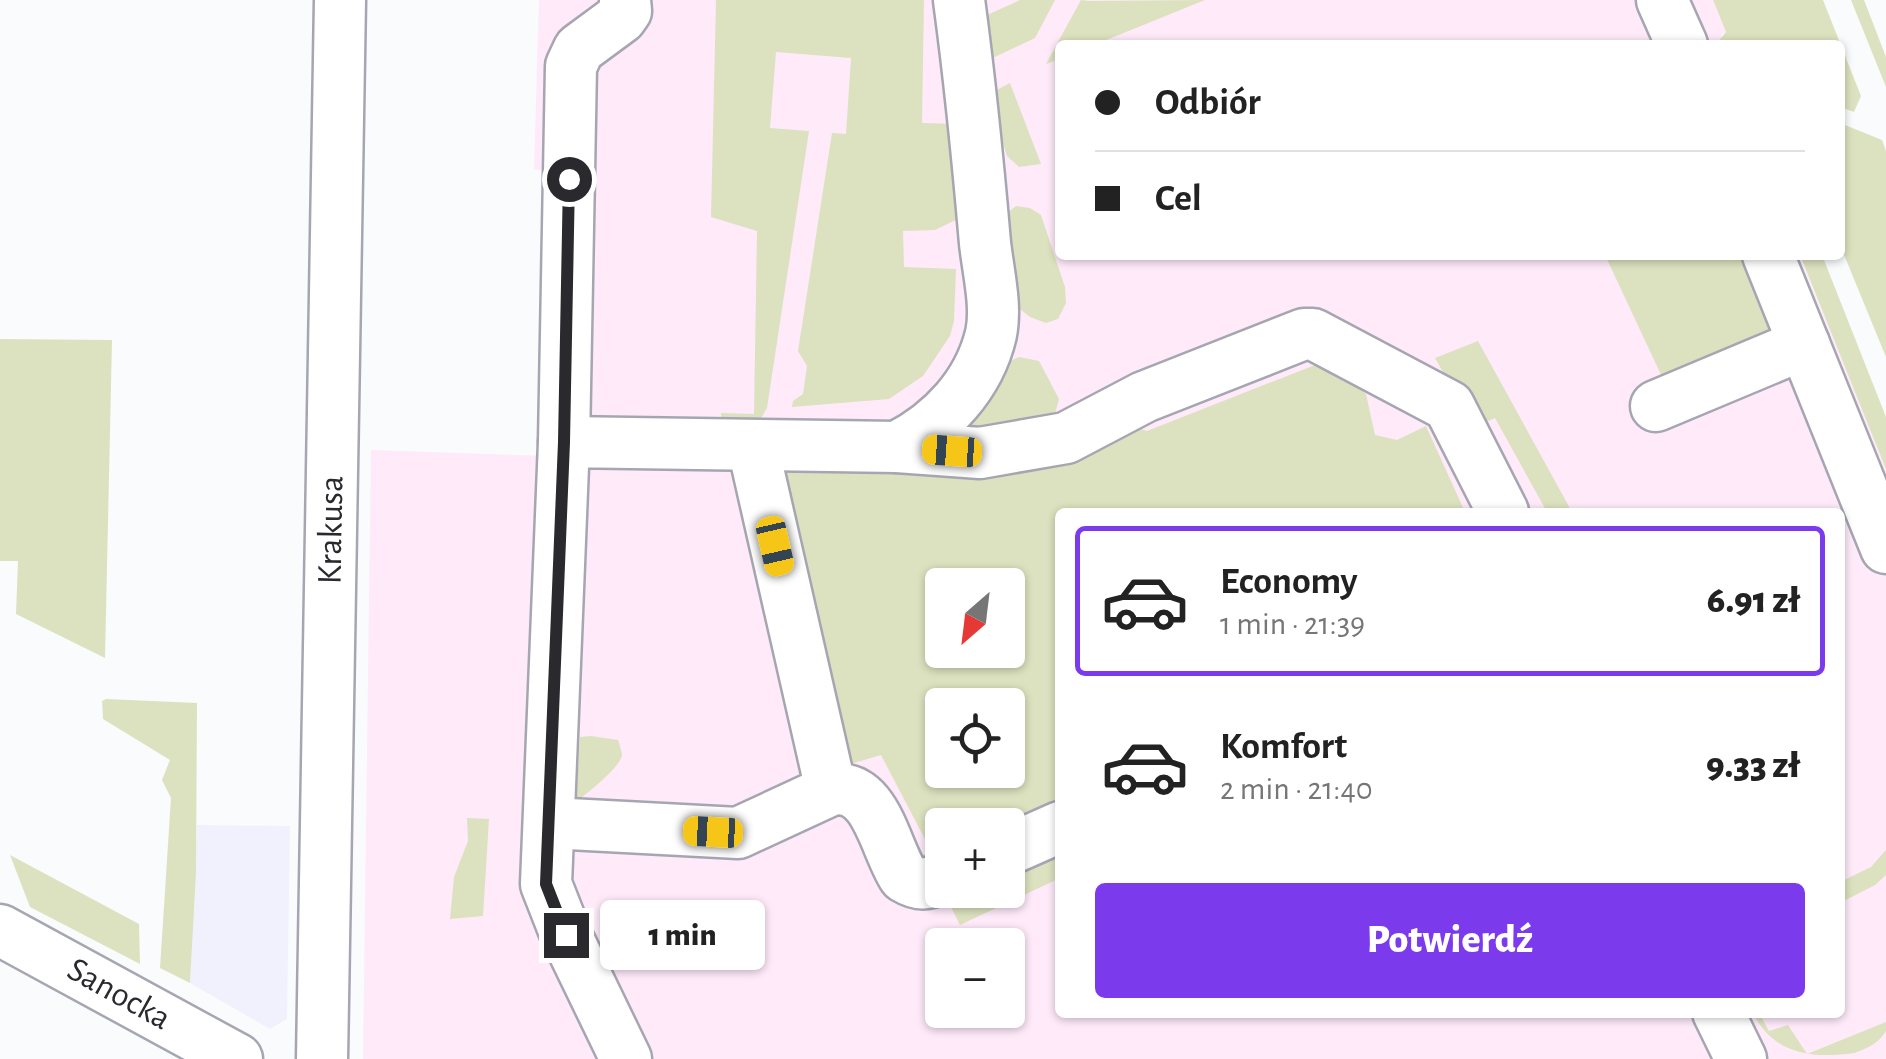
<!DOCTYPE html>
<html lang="pl">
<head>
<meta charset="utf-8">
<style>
	body { margin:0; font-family:"Alegreya Sans",sans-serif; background:#f6f6f6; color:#222; height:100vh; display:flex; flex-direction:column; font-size:38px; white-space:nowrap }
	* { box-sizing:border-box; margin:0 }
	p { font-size:32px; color:#767676 }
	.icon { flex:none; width:55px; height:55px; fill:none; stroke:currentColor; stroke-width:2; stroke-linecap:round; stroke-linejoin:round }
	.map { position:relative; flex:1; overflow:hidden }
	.panel { position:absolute; left:1055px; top:508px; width:790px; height:510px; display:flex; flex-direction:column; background:#fff; border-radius:10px; box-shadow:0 2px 8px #0004 }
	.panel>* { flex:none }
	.guide { position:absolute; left:1055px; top:40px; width:790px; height:220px; border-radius:10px; box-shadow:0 2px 8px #0004; display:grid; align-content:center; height:220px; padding:0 40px; background:#fff }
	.needle { width:65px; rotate:208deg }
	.tools { position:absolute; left:925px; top:568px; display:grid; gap:20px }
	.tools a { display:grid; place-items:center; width:100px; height:100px; border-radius:10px; background:#fff; box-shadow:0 2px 8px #0004; font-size:50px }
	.end { position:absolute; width:45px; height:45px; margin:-22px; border:12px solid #29292e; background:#fff; box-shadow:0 0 0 5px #fff }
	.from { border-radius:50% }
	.bubble { position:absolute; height:70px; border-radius:10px; background:#fff; box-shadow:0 2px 8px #0004; font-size:32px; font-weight:800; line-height:70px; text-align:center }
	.car { position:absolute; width:30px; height:60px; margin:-30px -15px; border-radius:12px; box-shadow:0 0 8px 2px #0007; background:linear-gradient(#f5c518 24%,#345 0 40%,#f5c518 0 76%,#345 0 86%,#f5c518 0) }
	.guide b { display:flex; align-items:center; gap:35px; height:95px; font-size:38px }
	.guide b+b { border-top:2px solid #e0e0e0 }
	.guide i { width:25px; height:25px; background:#222 }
	ul { padding:18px 0 0; list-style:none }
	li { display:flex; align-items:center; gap:30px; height:150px; margin:0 20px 15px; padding:0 20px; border:5px solid transparent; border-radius:10px }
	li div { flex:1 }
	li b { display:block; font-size:38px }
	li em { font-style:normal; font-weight:800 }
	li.on { border-color:#7c3aed }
	li>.icon { width:90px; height:90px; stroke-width:1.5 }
	.cta { display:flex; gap:20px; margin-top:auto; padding:20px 40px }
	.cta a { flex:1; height:115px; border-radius:10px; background:#7c3aed; color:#fff; font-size:40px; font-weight:800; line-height:115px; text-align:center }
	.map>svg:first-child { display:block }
	.built { fill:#f1f1fd }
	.medical { fill:#feeaf9; fill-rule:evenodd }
	.green { fill:#dce2bf; fill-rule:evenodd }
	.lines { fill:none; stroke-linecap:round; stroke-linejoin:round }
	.minor-casing { stroke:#a6a6b2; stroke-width:55 }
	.minor { stroke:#fff; stroke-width:50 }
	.route { stroke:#29292e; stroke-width:12 }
	.labels { text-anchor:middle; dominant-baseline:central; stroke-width:9; stroke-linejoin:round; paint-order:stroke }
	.street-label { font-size:35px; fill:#29292e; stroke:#fff }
</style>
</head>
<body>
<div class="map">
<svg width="1886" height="1059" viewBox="0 0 1886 1059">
	<rect width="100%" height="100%" fill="#fafbfd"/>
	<polygon class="built" points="197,825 290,826 287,1019 270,1029 190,983"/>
	<path class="medical" d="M539,0H1713L1726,32L1721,35V45H1060V255H1799L1886,465V1059H363L371,450L546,456L551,169L534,170ZM1060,512H1840V1012H1060ZM942,585H1008V650H942ZM942,705H1008V770H942ZM942,825H1008V890H942ZM942,945H1008V1010H942Z"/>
	<g class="green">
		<polygon points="716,0 924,0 922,123 961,124 960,218 935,230 903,231 904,267 956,269 954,321 950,336 923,376 889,399 792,407 793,401 803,394 807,366 798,351 832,133 846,134 851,58 776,52 770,128 809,131 767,408 760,420 722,422 721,413 754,414 757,231 711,217"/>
		<polygon points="1020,0 1055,0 1035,38 980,64 985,16"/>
		<polygon points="1081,0 1089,1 1205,0 1094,45 1060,45 1060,59 1046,64"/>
		<polygon points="1713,0 1823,0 1861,96 1854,112 1840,107 1840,45 1721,45 1720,39 1726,32"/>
		<polygon points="1851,0 1864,0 1886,57 1886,87"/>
		<polygon points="1010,83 1041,164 1019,167 1007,156 990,102 995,91"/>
		<polygon points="1840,123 1882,140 1886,151 1886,357 1840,245"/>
		<polygon points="1016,206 1030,208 1041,215 1065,287 1066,303 1058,319 1046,323 1030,317 1011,302 1003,216"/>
		<polygon points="1605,255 1752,255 1774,335 1663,379"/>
		<polygon points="1800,255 1822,255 1886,417 1886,469"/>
		<polygon points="0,339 112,340 105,658 16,614 18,561 0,561"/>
		<polygon points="1478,341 1572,512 1547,512 1495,418 1474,427 1435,358"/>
		<polygon points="1019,357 1039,361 1059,399 1054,418 962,435 996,367"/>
		<path d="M1325,361L1366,394L1375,435L1397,440L1426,426L1465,512H1060V815L1008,825H942V868L921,859L929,847L881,755L854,763L847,762L781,468L1126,424L1147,431ZM942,585H1008V650H942ZM942,705H1008V770H942Z"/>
		<polygon points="106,699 197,703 196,872 190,983 160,968 171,798 162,780 170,760 103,719 102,701"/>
		<path d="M591,736L618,740C619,743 622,752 622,755C620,768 586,794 576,802L580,737Z"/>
		<polygon points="467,818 489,819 483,916 450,919 454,877 468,841"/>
		<polygon points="1060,841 1060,878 960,925 951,907 955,890 1008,890 1008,864"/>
		<polygon points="1886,850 1886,875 1875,885 1840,903 1840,882 1871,867"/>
		<polygon points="10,855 139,924 140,964 30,907"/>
		<path d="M1753,1013H1759L1769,1031L1788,1025L1807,1054L1886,1022V1031C1878,1044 1868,1048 1854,1053C1812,1059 1773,1054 1753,1013Z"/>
	</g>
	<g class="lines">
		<g class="minor-casing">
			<g id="minor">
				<polyline points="1662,0 1682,45"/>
				<polyline points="1768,255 1886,548"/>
				<polyline points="1656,406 1804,344"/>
				<polyline points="564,442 571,66 579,49 621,18 626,11 625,0"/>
				<polyline points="753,447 831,790"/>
				<polyline points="897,447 980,453 1066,438 1144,397 1304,334 1313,334 1449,406 1503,512"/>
				<path d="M550,823L738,833L831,790C877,782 884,847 904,877C919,886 926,885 942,878"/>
				<polyline points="1008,850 1060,827"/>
				<polyline points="0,930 237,1059"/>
				<polyline points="1718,1012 1741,1059"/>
				<polyline points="322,1059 340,0"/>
				<path d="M626,1059L566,935L546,884L564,442L897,447C942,424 979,385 991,334C997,306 988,271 985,243C978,162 970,81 959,0"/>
			</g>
		</g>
		<use href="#minor" class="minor"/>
	</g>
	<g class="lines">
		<polyline class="route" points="566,935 546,884 564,442 569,179"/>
	</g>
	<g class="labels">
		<g class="street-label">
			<text transform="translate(331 530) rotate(-89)">Krakusa</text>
			<text transform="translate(119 994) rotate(29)">Sanocka</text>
		</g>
	</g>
</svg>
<div class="tools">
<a><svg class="needle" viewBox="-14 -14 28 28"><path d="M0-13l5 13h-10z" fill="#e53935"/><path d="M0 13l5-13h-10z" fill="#767676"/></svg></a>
<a><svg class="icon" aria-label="locate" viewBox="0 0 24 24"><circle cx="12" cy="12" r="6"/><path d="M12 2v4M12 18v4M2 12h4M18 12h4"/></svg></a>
<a>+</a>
<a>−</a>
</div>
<i class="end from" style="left:569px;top:179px"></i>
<i class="end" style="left:566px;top:935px"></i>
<div class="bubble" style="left:600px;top:900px;width:165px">1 min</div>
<i class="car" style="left:952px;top:451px;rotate:274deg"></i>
<i class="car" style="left:775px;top:546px;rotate:167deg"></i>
<i class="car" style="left:713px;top:832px;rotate:273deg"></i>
<div class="guide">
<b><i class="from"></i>Odbiór</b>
<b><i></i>Cel</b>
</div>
<section class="panel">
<ul>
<li class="on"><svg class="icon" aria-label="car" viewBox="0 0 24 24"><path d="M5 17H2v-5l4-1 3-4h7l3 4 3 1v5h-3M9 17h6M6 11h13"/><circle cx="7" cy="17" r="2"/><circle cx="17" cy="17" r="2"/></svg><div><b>Economy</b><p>1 min · 21:39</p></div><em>6.91 zł</em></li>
<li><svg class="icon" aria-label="car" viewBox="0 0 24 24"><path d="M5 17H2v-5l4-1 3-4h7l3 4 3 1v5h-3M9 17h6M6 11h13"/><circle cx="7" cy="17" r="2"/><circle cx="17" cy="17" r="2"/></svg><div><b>Komfort</b><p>2 min · 21:40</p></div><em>9.33 zł</em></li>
</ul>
<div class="cta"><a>Potwierdź</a></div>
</section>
</div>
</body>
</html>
